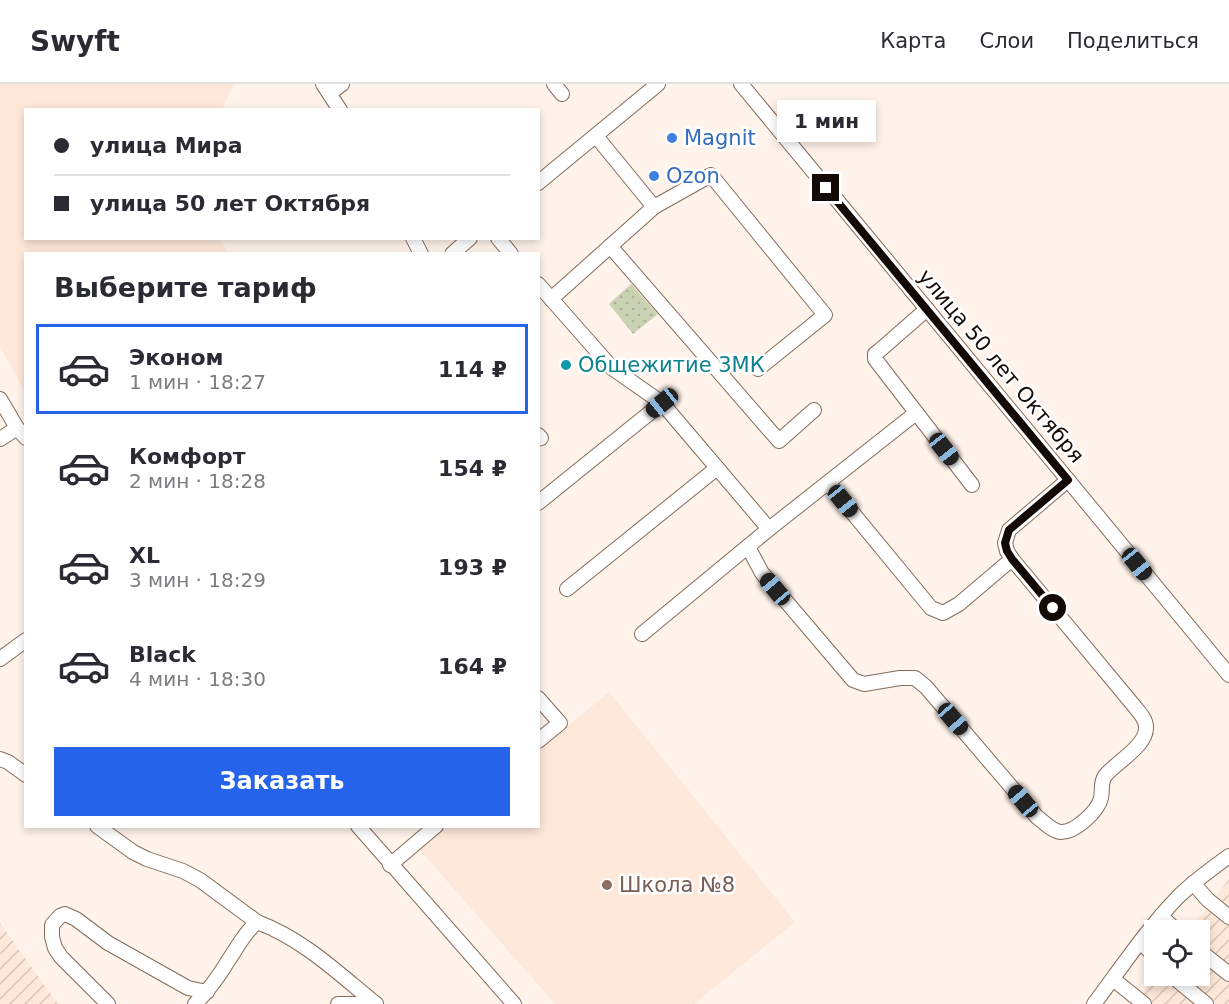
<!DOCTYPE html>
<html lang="ru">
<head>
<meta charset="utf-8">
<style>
	body { margin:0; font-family:"DejaVu Sans",sans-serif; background:#f2f2f3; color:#2b2b33; height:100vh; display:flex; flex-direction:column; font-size:22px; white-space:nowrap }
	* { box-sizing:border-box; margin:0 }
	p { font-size:20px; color:#7c7c81 }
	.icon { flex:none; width:33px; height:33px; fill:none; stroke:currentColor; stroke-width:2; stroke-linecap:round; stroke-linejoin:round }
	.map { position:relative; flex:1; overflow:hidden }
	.sheet { position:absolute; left:24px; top:168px; width:516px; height:576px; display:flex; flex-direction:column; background:#fff; border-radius:0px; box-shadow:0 3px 9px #0003 }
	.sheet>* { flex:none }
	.top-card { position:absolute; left:24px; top:24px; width:516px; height:132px; border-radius:0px; box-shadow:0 3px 9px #0003; display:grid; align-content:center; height:132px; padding:0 30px; background:#fff }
	.fabs { position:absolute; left:1144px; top:836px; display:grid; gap:12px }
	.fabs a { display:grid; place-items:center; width:66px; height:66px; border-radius:0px; background:#fff; box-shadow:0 3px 9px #0003; font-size:30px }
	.end { position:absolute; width:27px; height:27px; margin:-14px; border:8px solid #140a05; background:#fff; box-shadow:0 0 0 3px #fff }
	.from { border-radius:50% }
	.bubble { position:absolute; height:42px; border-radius:0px; background:#fff; box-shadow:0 3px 9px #0003; font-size:20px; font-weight:700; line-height:42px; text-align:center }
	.car { position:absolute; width:18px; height:36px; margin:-18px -9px; border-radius:8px; box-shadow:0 0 4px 2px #0007; background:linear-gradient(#222 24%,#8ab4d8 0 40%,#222 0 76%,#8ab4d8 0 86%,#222 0) }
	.top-card b { display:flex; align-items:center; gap:21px; height:57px; font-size:22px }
	.top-card b+b { border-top:2px solid #e1e1e2 }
	.top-card i { width:15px; height:15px; background:#2b2b33 }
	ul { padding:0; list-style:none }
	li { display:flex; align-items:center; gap:18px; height:90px; margin:0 12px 9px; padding:0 18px; border:3px solid transparent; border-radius:0px }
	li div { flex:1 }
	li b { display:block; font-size:22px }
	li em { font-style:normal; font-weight:700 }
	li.on { border-color:#2563eb }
	li>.icon { width:54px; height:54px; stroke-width:1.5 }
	h2 { padding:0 30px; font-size:27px; line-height:72px }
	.action { display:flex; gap:12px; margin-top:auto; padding:12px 30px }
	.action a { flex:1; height:69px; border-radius:0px; background:#2563eb; color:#fff; font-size:24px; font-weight:700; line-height:69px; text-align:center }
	header { display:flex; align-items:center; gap:36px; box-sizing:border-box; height:84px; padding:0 30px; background:#fff; border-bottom:2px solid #e1e1e2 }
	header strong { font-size:28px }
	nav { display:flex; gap:33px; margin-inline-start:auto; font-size:21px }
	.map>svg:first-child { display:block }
	.built { fill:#fee8d9 }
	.industrial { fill:url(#industrial-furrows) }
	.grass { fill:url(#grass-dots) }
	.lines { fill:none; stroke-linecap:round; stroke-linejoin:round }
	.minor-casing { stroke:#846b59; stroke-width:16 }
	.minor { stroke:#fff; stroke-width:14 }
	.route { stroke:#140a05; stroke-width:8 }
	.shop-dot { fill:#3f7fe0; stroke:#fff; stroke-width:2 }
	.culture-dot { fill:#0f9aa8; stroke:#fff; stroke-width:2 }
	.education-dot { fill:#8d6e63; stroke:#fff; stroke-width:2 }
	.labels { text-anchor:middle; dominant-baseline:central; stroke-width:5; stroke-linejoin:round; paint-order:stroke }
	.shop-label { font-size:21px; fill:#366cbe; stroke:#fff; text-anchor:start }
	.culture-label { font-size:21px; fill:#0d838f; stroke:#fff; text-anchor:start }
	.street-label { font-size:21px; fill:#140a05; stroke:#fff }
	.education-label { font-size:21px; fill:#785e54; stroke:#fff; text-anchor:start }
</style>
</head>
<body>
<header>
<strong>Swyft</strong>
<nav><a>Карта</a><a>Слои</a><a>Поделиться</a></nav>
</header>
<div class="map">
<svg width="1229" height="920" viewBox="0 0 1229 920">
	<defs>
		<pattern id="industrial-furrows" width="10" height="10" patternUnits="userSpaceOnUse" patternTransform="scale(1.5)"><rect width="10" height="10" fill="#fee8d9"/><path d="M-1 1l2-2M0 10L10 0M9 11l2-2" fill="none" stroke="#d9c6b9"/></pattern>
		<pattern id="grass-dots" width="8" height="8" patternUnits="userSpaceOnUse" patternTransform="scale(1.5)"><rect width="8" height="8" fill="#cad2b4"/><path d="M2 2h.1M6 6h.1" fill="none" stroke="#adb399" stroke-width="1.8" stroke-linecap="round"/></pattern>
	</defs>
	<rect width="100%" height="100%" fill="#fff3eb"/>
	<g class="built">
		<polygon points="0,0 234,0 222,25 26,26 26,154 219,155 229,169 26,170 25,308 0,262"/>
		<polygon points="609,608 795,838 694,920 555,920 418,764 444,743 538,742 539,666"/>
	</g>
	<g class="industrial">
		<polygon points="1229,795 1229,920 1134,920 1156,891 1200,891 1200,846 1190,846"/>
		<polygon points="0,839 58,920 0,920"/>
	</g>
	<polygon class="grass" points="631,200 658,230 633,250 609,220"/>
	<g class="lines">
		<g class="minor-casing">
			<g id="minor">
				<polyline points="323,0 340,26"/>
				<polyline points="554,0 562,10"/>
				<polyline points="741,0 1229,591"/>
				<polyline points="330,9 342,0"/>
				<polyline points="596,52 654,123 711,91 825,231 758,285"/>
				<polyline points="538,99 658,0"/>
				<polyline points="413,154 421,170"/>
				<polyline points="498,154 511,170"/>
				<polyline points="610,162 779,357 814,326"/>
				<polyline points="452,170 470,154"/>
				<polyline points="538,200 612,284 662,319 769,445"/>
				<polyline points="551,215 654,123"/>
				<polyline points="927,225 879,267 875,270 875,275 972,401"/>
				<polyline points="0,315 17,344 26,354"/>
				<polyline points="538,351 541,354 538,355"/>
				<polyline points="0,355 17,344"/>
				<polyline points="828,399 931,524 943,529 959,520 1012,475"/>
				<polyline points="538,419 662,319"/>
				<path d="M748,463L762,489L853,596L864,600L900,594H915L926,603L1037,733C1044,738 1052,747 1060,748C1075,749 1098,727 1101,714C1103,706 1100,699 1105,692C1116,678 1147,662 1146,643C1146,635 1139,628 1135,623L1012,475L1007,467L1005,459L1009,446L1068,396"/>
				<polyline points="567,505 717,384"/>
				<polyline points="642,550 769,445 916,329"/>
				<polyline points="0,575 26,556"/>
				<polyline points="538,614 560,639 538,657"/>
				<polyline points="0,675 8,678 26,691"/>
				<polyline points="97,742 133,768 147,775 183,787 200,796 257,838"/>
				<polyline points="358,742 514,920"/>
				<polyline points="390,781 436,742"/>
				<polyline points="1193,799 1208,816 1229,833"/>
				<polyline points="1161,832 1176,846"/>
				<polyline points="1141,858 1155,873"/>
				<polyline points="1200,867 1229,890"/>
				<polyline points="1171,891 1206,920"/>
				<polyline points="1113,895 1144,920"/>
				<polyline points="108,920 61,873 55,864 52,853 52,841 60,832 65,830 76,835 108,859 188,904 207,908"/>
				<path d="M195,920C208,907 219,892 228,877C237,864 244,849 257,838C303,855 338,889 376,920"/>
				<polyline points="338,920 376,920"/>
				<path d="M1094,920C1121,884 1147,845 1178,813C1193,798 1211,785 1229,772"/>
			</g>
		</g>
		<use href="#minor" class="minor"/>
	</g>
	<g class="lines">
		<polyline class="route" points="826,104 1068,396 1009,446 1005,459 1007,467 1012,475 1053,524"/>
	</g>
	<g class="shop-dot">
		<circle cx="672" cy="54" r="6"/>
		<circle cx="654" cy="92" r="6"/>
	</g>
	<circle class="culture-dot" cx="566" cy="281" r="6"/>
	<circle class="education-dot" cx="607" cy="801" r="6"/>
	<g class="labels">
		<g class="shop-label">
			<text x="684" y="54">Magnit</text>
			<text x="666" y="92">Ozon</text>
		</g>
		<g class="culture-label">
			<text x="578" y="281">Общежитие 3МК</text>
		</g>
		<g class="street-label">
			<text transform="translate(1001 282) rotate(50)">улица 50 лет Октября</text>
		</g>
		<g class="education-label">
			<text x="619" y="801">Школа №8</text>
		</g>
	</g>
</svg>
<div class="fabs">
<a><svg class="icon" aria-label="locate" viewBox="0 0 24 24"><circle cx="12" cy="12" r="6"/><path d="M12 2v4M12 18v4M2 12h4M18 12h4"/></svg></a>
</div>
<i class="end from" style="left:1053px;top:524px"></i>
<i class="end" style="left:826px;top:104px"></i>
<div class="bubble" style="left:777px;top:16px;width:99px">1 мин</div>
<i class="car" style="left:662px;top:319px;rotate:231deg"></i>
<i class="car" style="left:944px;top:365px;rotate:142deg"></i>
<i class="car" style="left:843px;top:417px;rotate:141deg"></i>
<i class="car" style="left:1137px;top:480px;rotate:141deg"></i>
<i class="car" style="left:775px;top:505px;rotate:320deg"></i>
<i class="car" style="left:953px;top:635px;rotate:139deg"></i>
<i class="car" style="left:1023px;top:717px;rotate:320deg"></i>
<div class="top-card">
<b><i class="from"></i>улица Мира</b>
<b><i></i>улица 50 лет Октября</b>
</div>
<section class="sheet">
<h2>Выберите тариф</h2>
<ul>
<li class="on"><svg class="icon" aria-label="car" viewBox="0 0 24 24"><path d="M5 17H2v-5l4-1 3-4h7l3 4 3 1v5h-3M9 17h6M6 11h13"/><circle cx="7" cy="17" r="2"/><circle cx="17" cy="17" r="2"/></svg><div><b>Эконом</b><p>1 мин · 18:27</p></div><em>114 ₽</em></li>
<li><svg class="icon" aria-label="car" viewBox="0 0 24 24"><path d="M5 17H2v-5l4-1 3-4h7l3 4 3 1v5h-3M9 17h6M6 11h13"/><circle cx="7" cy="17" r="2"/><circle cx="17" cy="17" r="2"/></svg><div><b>Комфорт</b><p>2 мин · 18:28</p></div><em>154 ₽</em></li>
<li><svg class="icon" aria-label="car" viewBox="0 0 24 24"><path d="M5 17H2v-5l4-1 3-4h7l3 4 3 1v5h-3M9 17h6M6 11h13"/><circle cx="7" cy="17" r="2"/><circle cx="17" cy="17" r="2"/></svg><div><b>XL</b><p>3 мин · 18:29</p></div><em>193 ₽</em></li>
<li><svg class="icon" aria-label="car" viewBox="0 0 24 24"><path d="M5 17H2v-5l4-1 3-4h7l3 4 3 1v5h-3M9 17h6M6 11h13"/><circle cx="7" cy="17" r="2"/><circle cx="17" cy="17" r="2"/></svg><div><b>Black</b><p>4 мин · 18:30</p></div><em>164 ₽</em></li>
</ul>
<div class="action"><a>Заказать</a></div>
</section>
</div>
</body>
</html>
